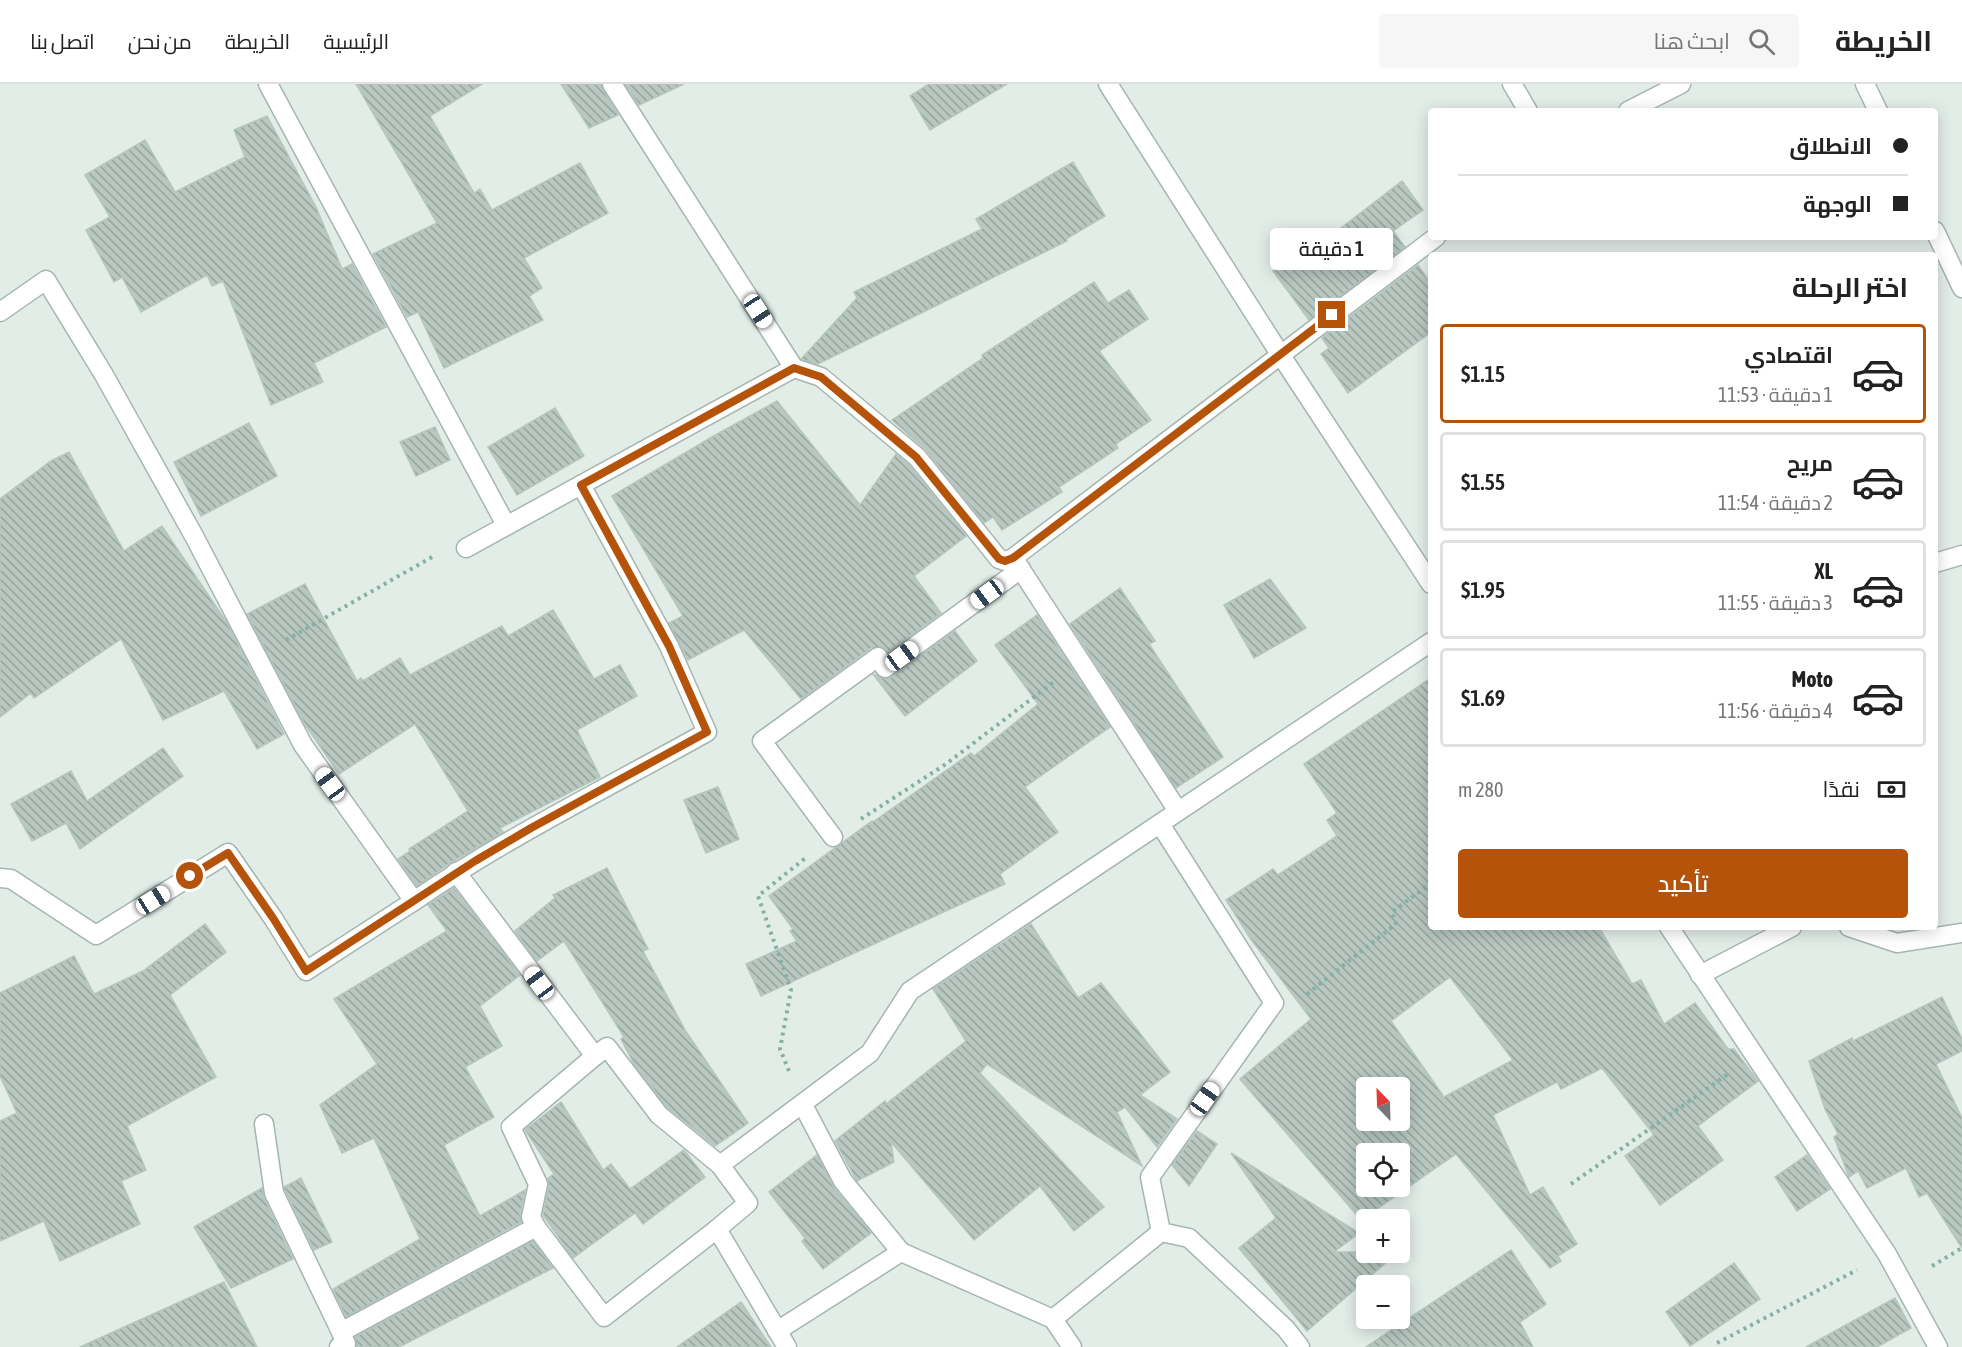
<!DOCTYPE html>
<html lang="ar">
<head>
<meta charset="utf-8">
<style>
	body { margin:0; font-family:"Asap Condensed",Cairo,sans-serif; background:#f6f6f6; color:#222; direction:rtl; height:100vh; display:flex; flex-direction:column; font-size:22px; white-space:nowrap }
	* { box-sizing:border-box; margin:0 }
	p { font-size:20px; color:#767676 }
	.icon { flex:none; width:33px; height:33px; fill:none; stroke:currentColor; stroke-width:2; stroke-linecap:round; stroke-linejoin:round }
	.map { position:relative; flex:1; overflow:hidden; direction:ltr }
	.sheet { position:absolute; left:1428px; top:168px; width:510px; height:678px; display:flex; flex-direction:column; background:#fff; border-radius:6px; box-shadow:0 3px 15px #0003; direction:rtl }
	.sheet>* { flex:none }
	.top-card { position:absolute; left:1428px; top:24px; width:510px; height:132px; border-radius:6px; box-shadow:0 3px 15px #0003; direction:rtl; display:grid; align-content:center; height:132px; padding:0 30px; background:#fff }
	.needle { width:39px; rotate:337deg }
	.fabs { position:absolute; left:1356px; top:993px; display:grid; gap:12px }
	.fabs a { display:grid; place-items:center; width:54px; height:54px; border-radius:6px; background:#fff; box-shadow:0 3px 15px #0003; font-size:30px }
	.end { position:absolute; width:27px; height:27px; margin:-14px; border:8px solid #b45309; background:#fff; box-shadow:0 0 0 3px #fff }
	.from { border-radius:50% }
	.bubble { position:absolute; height:42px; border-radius:6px; background:#fff; box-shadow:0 3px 15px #0003; font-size:20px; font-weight:600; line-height:42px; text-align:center; direction:rtl }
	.car { position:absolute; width:18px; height:36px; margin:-18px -9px; border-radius:8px; box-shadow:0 0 4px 2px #0007; background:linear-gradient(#fff 24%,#345 0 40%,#fff 0 76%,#345 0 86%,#fff 0) }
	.top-card b { display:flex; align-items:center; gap:21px; height:57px; font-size:22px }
	.top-card b+b { border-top:2px solid #e0e0e0 }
	.top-card i { width:15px; height:15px; background:#222 }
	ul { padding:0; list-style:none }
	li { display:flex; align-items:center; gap:18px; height:99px; margin:0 12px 9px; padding:0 18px; border:3px solid #e0e0e0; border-radius:6px }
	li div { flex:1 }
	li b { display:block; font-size:22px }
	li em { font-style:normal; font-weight:600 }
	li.active { border-color:#b45309 }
	li>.icon { width:54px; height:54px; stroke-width:1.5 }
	h2 { padding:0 30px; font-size:27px; line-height:72px }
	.pay { display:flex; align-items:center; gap:15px; height:66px; padding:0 30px; font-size:22px }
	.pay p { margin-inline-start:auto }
	.button { display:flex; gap:12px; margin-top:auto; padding:12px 30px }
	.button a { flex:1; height:69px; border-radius:6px; background:#b45309; color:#fff; font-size:24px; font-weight:600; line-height:69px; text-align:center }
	header { display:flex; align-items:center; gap:36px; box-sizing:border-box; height:84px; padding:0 30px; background:#fff; border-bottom:2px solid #e0e0e0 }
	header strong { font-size:28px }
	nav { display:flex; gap:33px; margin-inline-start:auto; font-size:21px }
	.search { width:420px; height:54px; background:#f6f6f6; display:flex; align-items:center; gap:15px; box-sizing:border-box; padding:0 21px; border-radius:6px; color:#767676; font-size:22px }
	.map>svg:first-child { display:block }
	.building { fill:url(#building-back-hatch); stroke:#b5c6bf; stroke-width:1.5; fill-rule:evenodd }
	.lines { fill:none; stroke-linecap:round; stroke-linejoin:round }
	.street-casing { stroke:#a5b5af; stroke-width:21 }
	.path { stroke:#83b1a2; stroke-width:4; stroke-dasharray:3 4.5; stroke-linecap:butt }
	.street { stroke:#fff; stroke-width:18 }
	.route { stroke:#b45309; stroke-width:8 }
</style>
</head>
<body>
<header>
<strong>الخريطة</strong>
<div class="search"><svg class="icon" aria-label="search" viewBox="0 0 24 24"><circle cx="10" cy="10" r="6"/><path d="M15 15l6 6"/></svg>ابحث هنا</div>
<nav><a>الرئيسية</a><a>الخريطة</a><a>من نحن</a><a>اتصل بنا</a></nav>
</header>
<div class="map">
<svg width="1962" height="1263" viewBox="0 0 1962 1263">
	<defs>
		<pattern id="building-back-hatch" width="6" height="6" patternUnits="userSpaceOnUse" patternTransform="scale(1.5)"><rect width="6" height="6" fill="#b8c8c1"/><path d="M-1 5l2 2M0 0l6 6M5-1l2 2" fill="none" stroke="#95a49e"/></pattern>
	</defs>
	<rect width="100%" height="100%" fill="#e3ede8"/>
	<g class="building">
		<polygon points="356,0 482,0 430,32 474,109 480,105 492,126 580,79 608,129 524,174 542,204 529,212 543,236 444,284 418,228 407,233 373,170 437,139"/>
		<polygon points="561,0 601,0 603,6 618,31 589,44"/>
		<polygon points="625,0 684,0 639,21"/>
		<polygon points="929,0 1007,0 930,46 910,12"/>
		<polygon points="267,32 316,123 342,185 352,180 386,243 314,279 323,298 271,321 223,197 212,202 207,191 141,228 122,193 114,198 86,146 110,133 85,91 145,56 175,108 245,73 234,46"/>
		<polygon points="1073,78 1105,132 1066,155 1067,157 818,280 801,275 857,214 854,208 982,145 976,135"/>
		<polygon points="1402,97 1423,126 1393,147 1405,163 1309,236 1273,187 1320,153 1324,157"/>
		<polygon points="1418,181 1431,200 1431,248 1348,309 1321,270 1329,264 1322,254"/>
		<polygon points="1094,198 1108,219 1129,206 1148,235 1099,267 1151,336 1116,360 1118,364 1059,403 1062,408 1002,446 993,433 984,439 926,366 892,336 983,274 982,271"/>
		<polygon points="777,317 860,421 896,370 909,381 966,452 914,492 941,529 888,568 882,563 871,564 801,615 744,546 688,576 669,539 683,532 612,412 712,353"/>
		<polygon points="555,324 584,372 517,411 488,363"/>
		<polygon points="249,339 277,392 201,432 174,378"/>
		<polygon points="435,343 450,376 416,392 400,358"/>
		<polygon points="69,368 124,467 162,442 227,539 284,650 257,665 224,607 163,636 121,555 34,614 31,609 0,633 0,415 51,377"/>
		<polygon points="1270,495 1306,544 1254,574 1224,521"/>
		<polygon points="305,500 357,597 361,594 363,597 400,574 410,591 502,542 508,552 553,526 594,595 620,581 637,612 577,646 600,693 500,744 503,748 450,779 417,802 398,775 410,767 409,765 468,727 415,640 339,690 304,639 247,530"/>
		<polygon points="1120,504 1155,557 1149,560 1223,673 1176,704 1070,540"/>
		<polygon points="1037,531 1110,643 1025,703 1058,748 1000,790 1005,800 761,912 746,880 797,857 790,847 793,845 769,812 872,737 873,738 971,669 974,672 1038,620 995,561"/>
		<polygon points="955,547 977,577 905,632 873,590 885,595 891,593"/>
		<path d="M1431,594V843H1599L1632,900L1641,896L1664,940L1695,919L1728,965H1734L1758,997L1698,1042L1723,1076L1660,1121L1625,1072L1654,1051L1602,984L1561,1005L1557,998L1493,1031L1530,1111L1543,1103L1577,1160L1558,1172L1561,1177L1550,1184L1456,1070L1361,1136L1240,995L1311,935L1250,854L1226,816L1273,785L1278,791L1337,752L1327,736L1337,729L1304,680ZM1450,893L1513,976L1444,1013L1391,937ZM1366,1004H1400V1036H1366ZM1366,1070H1400V1102H1366Z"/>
		<polygon points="163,664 183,692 80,765 66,739 32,757 11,720 71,687 87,717"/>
		<polygon points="718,703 739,755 706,769 684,716"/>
		<polygon points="607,784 648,865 643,867 685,946 748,1039 715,1062 667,1023 634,980 621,955 624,953 564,857 537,877 515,847 555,814 553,811"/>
		<polygon points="454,804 520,891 480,922 502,962 465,983 494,1033 444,1061 480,1132 525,1106 520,1131 521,1138 346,1233 333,1205 420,1155 374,1054 342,1069 320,1021 377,980 334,915 447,847 428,821"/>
		<polygon points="205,840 226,868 170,911 216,993 127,1042 146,1086 121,1097 140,1140 60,1177 44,1137 0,1157 0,1037 17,1029 0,992 0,909 74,872 94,910 143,887"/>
		<polygon points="1031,840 1078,914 1101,899 1170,988 1140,1011 1177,1035 1157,1063 1125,1023 1117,1028 1142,1082 987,980 980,989 1104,1123 1074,1147 1040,1102 974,1156 891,1058 894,1078 857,1097 835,1057 885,1017 886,1020 966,957 933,905"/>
		<polygon points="1942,913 1962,955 1962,967 1936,980 1962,1034 1962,1164 1927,1109 1919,1113 1906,1084 1867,1104 1858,1087 1849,1093 1834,1053 1838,1050 1825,1025 1809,977 1852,954 1853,957"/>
		<polygon points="561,1018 603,1086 611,1080 630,1105 684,1066 705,1093 643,1140 635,1129 573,1174 543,1131 549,1102 548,1094 554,1090 525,1046"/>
		<polygon points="1197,1047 1217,1060 1189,1102 1172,1081"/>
		<polygon points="1231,1069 1359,1149 1334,1168 1398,1168 1307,1247 1239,1164 1276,1134"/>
		<polygon points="817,1071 834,1104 871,1149 823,1185 802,1157 805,1154 769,1108"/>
		<polygon points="1807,1071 1830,1105 1797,1127 1775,1093"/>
		<polygon points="301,1094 332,1158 314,1166 285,1106 284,1103"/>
		<polygon points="262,1104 264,1114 293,1175 231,1204 194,1143"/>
		<polygon points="533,1157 553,1184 399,1263 357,1263 355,1253"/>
		<polygon points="1511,1166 1546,1220 1520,1238 1533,1263 1366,1263"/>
		<polygon points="1734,1179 1760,1215 1690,1262 1666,1228"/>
		<polygon points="224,1198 257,1263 80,1263"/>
		<polygon points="1895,1214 1911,1244 1877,1263 1806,1263"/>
		<polygon points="741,1218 771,1263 677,1263"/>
	</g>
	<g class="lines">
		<g class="street-casing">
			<g id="street">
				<polyline points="268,0 506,441"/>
				<polyline points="612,0 794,284 821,293 917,373 999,475 1005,477 1013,474 1436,153"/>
				<polyline points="1108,0 1280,270 1431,500"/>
				<polyline points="1512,0 1528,27"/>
				<polyline points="1865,0 1878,27"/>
				<polyline points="1628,27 1681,0"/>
				<polyline points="1935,147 1962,204"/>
				<path d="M0,228L46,196L104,291L194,452L303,661L414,817C507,753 609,703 707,648L669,562L581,401"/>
				<polyline points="466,464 794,284"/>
				<polyline points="1014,475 1178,727"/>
				<polyline points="1935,479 1962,471"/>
				<polyline points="1160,740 1274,919 1150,1093 1161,1148"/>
				<polyline points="833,753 762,657 878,573 885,584 1021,485"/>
				<polyline points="456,788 595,972 607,963 659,1031 720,1081 748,1119 717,1145 787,1263"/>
				<polyline points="0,794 11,795 96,851 228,769 273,834 306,887 414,817"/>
				<polyline points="1669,843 1887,1170 1938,1263"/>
				<polyline points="1849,843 1897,859 1962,849"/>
				<polyline points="1700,891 1792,843"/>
				<polyline points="595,972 511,1043 538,1100 531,1133 536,1143 604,1233 717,1145"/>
				<polyline points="803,1021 843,1097 901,1168 1053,1235 1072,1263"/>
				<polyline points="264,1040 274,1109 341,1248 346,1260 339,1263"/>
				<polyline points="720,1081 870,969 910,907 1431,558"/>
				<polyline points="1053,1235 1161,1148 1189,1154 1286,1245 1300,1263"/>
				<polyline points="777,1247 901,1168"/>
				<polyline points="341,1248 536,1143"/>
			</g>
		</g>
		<g class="path">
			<polyline points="286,556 434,472"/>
			<polyline points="861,735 946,680 1055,597"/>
			<polyline points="1307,910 1396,840 1392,828 1431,799"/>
			<polyline points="789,987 780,965 791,906 758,812 808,772"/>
			<polyline points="1571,1100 1728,990"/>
			<polyline points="1932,1182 1962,1164"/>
			<polyline points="1717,1259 1857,1186"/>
		</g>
		<use href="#street" class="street"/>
	</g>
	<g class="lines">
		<polyline class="route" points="190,792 228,769 273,834 306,887 475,777 531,744 707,648 669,562 581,401 794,284 821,293 916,373 999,475 1005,477 1013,474 1332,231"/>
	</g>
</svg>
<div class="fabs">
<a><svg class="needle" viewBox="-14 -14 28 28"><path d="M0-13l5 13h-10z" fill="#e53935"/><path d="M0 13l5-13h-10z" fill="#767676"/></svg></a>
<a><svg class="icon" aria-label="locate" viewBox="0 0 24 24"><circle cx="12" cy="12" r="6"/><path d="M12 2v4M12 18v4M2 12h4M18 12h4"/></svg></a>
<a>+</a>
<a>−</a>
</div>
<i class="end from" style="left:190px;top:792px"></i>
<i class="end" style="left:1332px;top:231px"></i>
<div class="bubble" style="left:1270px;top:144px;width:123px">1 دقيقة</div>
<i class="car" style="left:758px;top:227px;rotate:147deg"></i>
<i class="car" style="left:987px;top:510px;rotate:234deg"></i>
<i class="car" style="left:902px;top:572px;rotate:54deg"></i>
<i class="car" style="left:330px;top:700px;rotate:324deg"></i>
<i class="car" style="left:153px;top:816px;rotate:58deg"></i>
<i class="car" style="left:539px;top:899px;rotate:323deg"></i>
<i class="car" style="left:1205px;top:1015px;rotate:35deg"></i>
<div class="top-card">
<b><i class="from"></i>الانطلاق</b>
<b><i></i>الوجهة</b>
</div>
<section class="sheet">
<h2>اختر الرحلة</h2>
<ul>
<li class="active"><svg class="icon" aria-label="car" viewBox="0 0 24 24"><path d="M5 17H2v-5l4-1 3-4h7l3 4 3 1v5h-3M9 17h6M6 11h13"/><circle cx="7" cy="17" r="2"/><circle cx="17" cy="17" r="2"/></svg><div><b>اقتصادي</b><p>1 دقيقة · 11:53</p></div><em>$1.15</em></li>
<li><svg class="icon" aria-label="car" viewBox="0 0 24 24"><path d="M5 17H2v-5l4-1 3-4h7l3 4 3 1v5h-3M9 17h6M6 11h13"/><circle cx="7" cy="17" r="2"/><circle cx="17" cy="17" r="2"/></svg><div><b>مريح</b><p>2 دقيقة · 11:54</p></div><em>$1.55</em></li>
<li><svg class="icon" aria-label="car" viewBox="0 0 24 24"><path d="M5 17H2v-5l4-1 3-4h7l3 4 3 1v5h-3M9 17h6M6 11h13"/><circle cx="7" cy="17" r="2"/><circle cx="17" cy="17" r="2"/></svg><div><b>XL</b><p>3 دقيقة · 11:55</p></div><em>$1.95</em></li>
<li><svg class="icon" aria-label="car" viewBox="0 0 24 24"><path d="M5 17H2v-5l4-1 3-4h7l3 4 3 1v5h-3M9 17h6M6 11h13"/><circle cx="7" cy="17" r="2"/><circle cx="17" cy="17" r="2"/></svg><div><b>Moto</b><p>4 دقيقة · 11:56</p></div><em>$1.69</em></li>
</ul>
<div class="pay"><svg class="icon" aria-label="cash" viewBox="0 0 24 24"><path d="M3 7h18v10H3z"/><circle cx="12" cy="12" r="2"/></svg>نقدًا<p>280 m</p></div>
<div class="button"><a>تأكيد</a></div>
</section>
</div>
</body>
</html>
